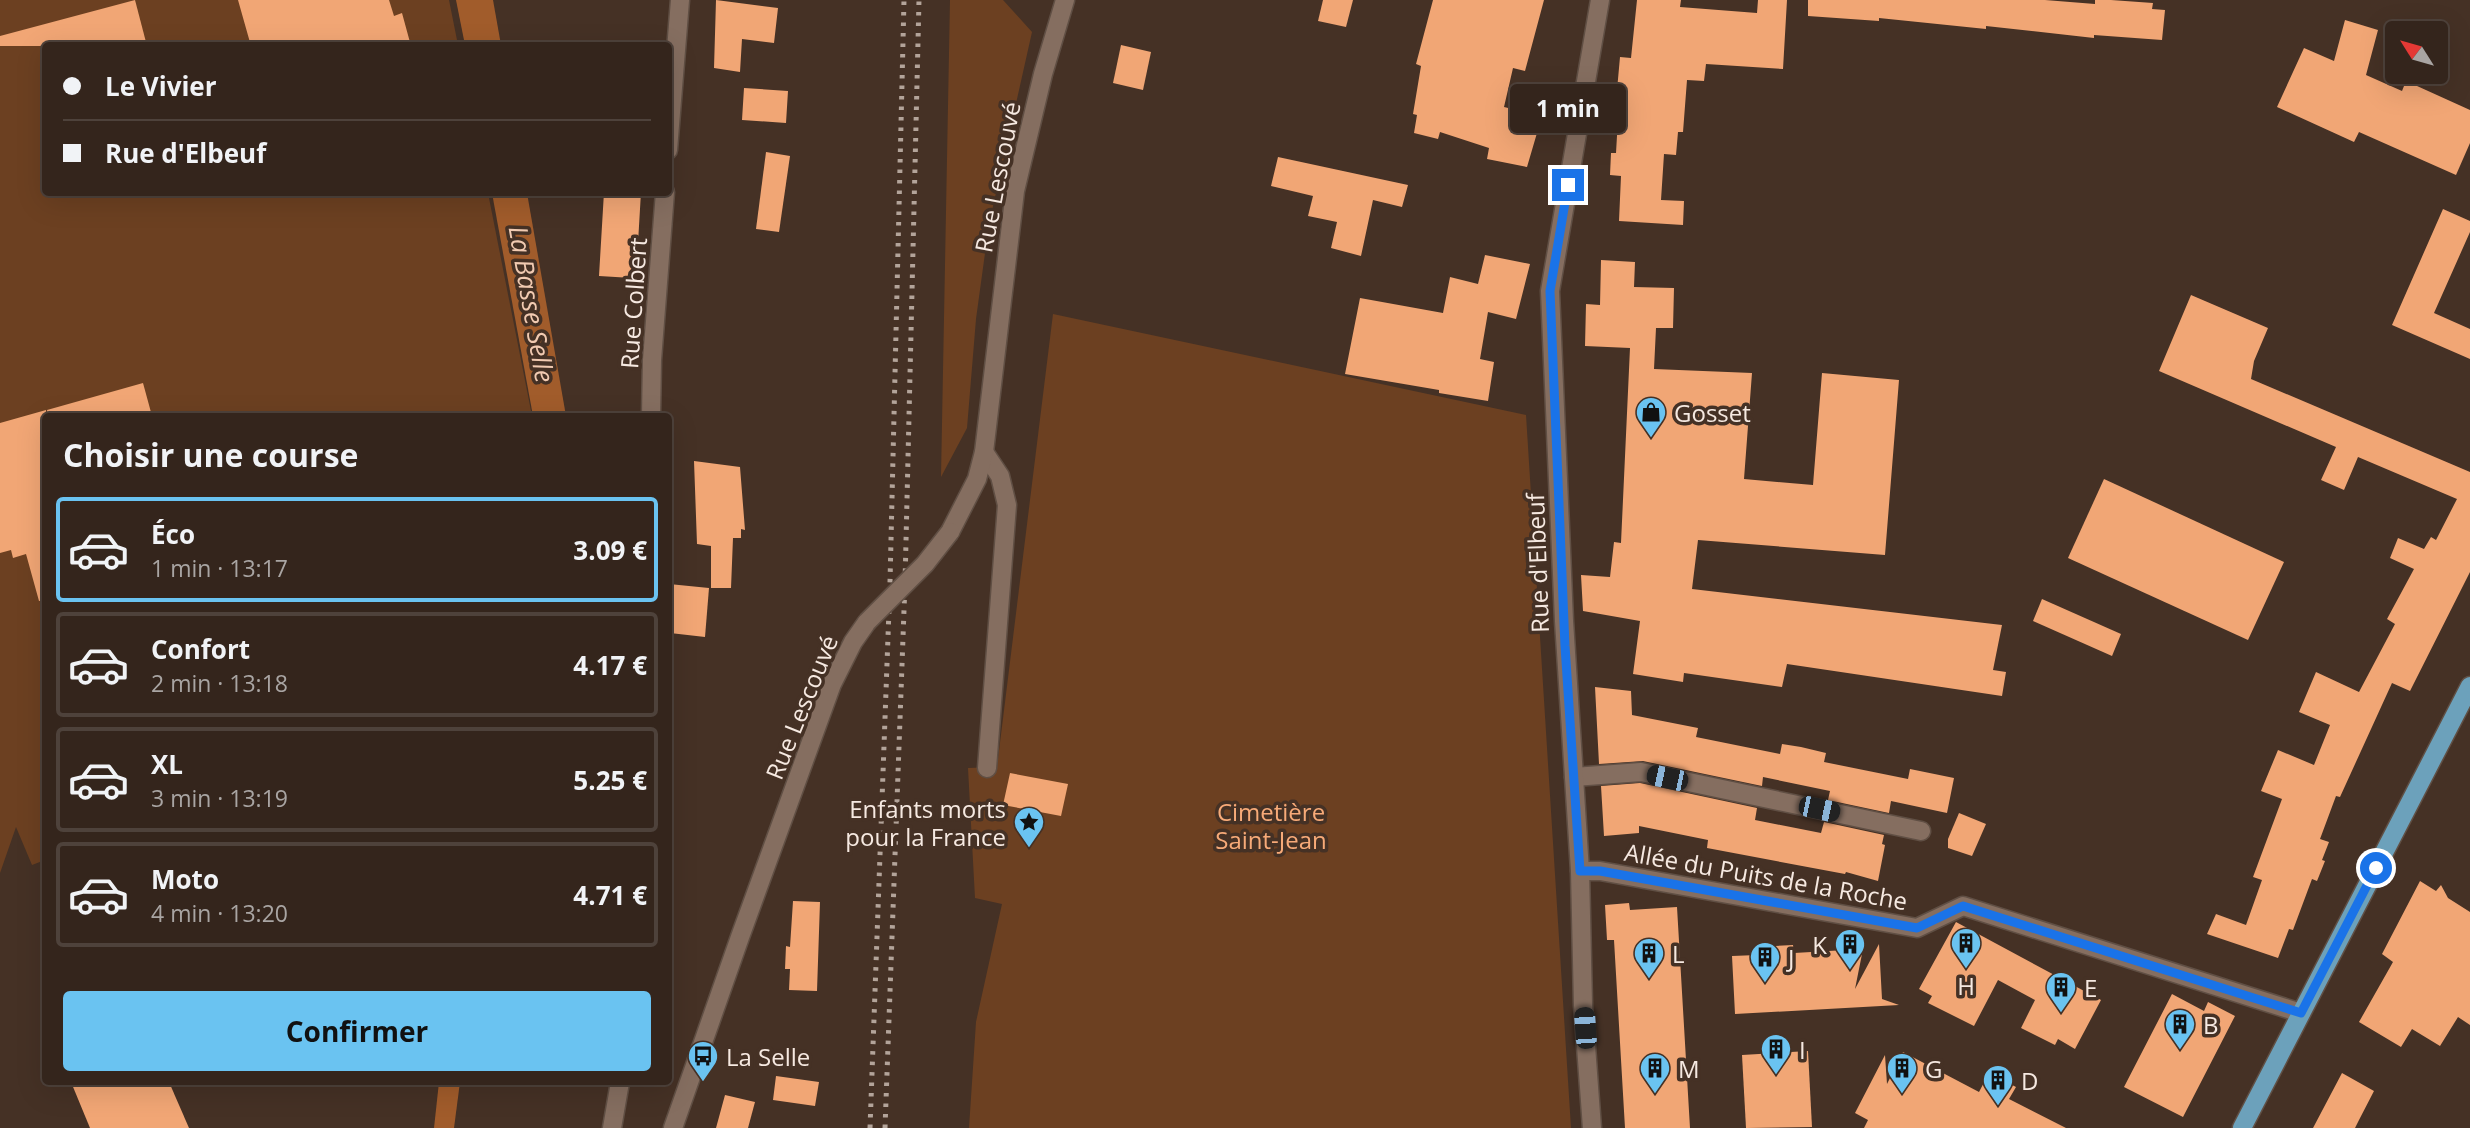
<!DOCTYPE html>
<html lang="fr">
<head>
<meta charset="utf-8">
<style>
	body { margin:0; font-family:"Open Sans",sans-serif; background:#3c2d25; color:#f1f3f6; height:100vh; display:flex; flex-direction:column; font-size:26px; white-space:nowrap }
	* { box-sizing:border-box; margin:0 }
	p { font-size:23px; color:#a9a5a3 }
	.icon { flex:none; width:38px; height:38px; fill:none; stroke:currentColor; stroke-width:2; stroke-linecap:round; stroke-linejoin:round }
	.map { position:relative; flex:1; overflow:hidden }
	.side { position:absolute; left:42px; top:413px; width:630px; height:672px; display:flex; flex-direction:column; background:#34251c; border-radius:7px; box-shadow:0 7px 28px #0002,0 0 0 2px #4e423b }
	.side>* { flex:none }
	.guide { position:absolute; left:42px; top:42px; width:630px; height:154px; border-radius:7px; box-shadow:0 7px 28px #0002,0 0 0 2px #4e423b; display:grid; align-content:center; height:154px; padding:0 21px; background:#34251c }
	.needle { width:46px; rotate:307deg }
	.fabs { position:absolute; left:2385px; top:21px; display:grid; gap:14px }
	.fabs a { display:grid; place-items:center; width:63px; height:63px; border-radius:7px; background:#34251c; box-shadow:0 7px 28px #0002,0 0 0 2px #4e423b; font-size:35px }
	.end { position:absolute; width:32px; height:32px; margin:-16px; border:9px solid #1a73e8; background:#fff; box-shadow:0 0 0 4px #fff }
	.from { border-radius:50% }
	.bubble { position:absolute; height:49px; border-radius:7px; background:#34251c; box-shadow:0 7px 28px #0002,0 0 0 2px #4e423b; font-size:23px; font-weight:700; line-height:49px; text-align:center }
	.car { position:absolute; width:21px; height:42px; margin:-21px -10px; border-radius:9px; box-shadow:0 0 5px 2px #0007; background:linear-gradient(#222 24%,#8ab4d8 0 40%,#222 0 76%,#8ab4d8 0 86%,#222 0) }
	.guide b { display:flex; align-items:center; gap:24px; height:66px; font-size:26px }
	.guide b+b { border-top:2px solid #4e423b }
	.guide i { width:18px; height:18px; background:#f1f3f6 }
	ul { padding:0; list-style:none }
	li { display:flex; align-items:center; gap:21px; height:105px; margin:0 14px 10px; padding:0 7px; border:4px solid #4e423b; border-radius:7px }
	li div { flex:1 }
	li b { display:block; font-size:26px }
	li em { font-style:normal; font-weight:700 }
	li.on { border-color:#6ac3f1 }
	li>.icon { width:63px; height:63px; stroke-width:1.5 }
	h2 { padding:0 21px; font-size:32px; line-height:84px }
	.cta { display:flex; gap:14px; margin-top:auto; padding:14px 21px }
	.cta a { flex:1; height:80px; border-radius:7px; background:#6ac3f1; color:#111; font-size:28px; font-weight:700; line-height:80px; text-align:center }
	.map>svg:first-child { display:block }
	.green { fill:#6c4021 }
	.water { fill:#a15c2b }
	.building { fill:#f1a675 }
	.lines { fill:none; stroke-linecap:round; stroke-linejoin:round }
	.minor-casing { stroke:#604f44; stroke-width:21 }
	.tertiary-casing { stroke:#604f44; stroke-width:21 }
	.primary-casing { stroke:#604f44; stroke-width:21 }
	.minor { stroke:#856e60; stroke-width:18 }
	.tertiary { stroke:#856e60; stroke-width:18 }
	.primary { stroke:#6ca1bb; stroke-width:18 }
	.rail { stroke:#b3a49a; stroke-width:5; stroke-dasharray:3.5 7; stroke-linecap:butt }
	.minor-bridge-casing { stroke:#604f44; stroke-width:21; stroke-linecap:butt }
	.minor-bridge { stroke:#856e60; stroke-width:18 }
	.route { stroke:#1a73e8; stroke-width:9 }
	.labels { text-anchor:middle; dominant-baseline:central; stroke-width:7; stroke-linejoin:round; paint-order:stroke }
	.street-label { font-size:24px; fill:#f6e9e1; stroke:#453125 }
	.poi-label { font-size:24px; fill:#f6e9e1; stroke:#453125; text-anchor:start }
	.park-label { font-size:24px; fill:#f7aa78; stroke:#453125 }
	.water-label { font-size:26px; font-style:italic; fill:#f1cab1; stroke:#453125 }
</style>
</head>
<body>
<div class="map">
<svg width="2470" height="1128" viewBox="0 0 2470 1128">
	<rect width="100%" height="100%" fill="#453125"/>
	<g class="green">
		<polygon points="0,0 449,0 458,45 46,46 46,192 488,193 532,416 46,416 45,860 32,865 16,827 0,873"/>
		<polygon points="950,0 1003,0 1032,32 989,224 976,319 967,428 941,477"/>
		<polygon points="1053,314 1526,415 1571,1128 969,1128 976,1022 1002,904 975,898 968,768 997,767"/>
	</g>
	<g class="water">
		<polygon points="456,0 493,0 501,45 465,45"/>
		<polygon points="492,193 527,193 566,416 533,416"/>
		<polygon points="439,1082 460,1082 454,1128 434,1128"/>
	</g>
	<g class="building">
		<polygon points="135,0 147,46 0,46 0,36"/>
		<polygon points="238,0 389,0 394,16 402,13 411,46 251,46"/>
		<polygon points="716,0 778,8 774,43 742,39 740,72 714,68"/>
		<polygon points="1323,0 1353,0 1346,27 1318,21"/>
		<polygon points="1433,0 1544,0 1525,71 1513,68 1504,107 1542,116 1527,167 1487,159 1489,148 1440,132 1438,139 1414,133 1417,115 1413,114 1421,66 1416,64"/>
		<polygon points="1637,0 1681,0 1680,7 1757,13 1758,0 1787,0 1783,69 1706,64 1704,81 1687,80 1683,132 1678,132 1676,155 1664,154 1661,200 1684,201 1683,225 1619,221 1621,176 1610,175 1611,153 1616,153 1619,101 1616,101 1620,57 1631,58"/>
		<polygon points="1808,0 2045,0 2095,4 2095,0 2111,0 2153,3 2152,9 2165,10 2162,40 2094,35 2094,38 1986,26 1986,29 1879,18 1879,21 1808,16"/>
		<polygon points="2345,20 2378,30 2366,75 2402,91 2406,81 2470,110 2470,143 2456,175 2359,132 2354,142 2277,107 2304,48 2334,61"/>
		<polygon points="1121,45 1151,52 1143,90 1113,83"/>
		<polygon points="744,88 788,91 786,123 742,120"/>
		<polygon points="766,152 790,156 779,232 756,229"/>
		<polygon points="1278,157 1408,185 1402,207 1373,200 1361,256 1331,248 1337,222 1308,216 1313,196 1271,186"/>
		<polygon points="604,192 641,192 637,260 634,260 632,278 599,276"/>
		<polygon points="2443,209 2470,221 2470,232 2434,313 2470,329 2470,359 2392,325"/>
		<polygon points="1485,255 1530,264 1516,319 1488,312 1480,359 1494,362 1488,401 1439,393 1439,390 1345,374 1360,298 1443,313 1450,277 1478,284"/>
		<polygon points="1601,260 1635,262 1634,287 1674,288 1673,328 1656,328 1654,369 1752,373 1744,479 1813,485 1822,373 1899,380 1885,555 1698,540 1692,589 2002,625 1993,670 2006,672 2002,696 1787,664 1782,687 1684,673 1683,682 1633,674 1640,621 1583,611 1581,575 1610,577 1614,542 1621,543 1630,348 1585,346 1586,304 1600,305"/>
		<polygon points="2191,295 2268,328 2254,361 2251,379 2470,472 2470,572 2410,691 2392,683 2340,797 2336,796 2320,839 2329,842 2322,860 2325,861 2317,881 2312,879 2293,930 2289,929 2278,958 2207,934 2216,914 2246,925 2262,880 2253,877 2282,799 2261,791 2278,750 2314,765 2330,725 2299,712 2316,672 2359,692 2395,624 2387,619 2414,569 2390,558 2398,538 2424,549 2431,537 2436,540 2457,499 2358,457 2344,490 2321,480 2336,447 2159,371"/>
		<polygon points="143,383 152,416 48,416 47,410"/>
		<polygon points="46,410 46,600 39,601 26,554 13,558 11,550 0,553 0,423"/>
		<polygon points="694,461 740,467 745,530 741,529 741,538 733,538 731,588 711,588 711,546 697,544"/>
		<polygon points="2104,479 2284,562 2248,640 2068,558"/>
		<polygon points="669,584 709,588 705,637 670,633"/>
		<polygon points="2042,599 2121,634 2112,656 2033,621"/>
		<polygon points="1595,687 1631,691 1632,715 1698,728 1696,737 1780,754 1782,744 1801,747 1826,753 1824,762 1908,779 1910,769 1954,778 1947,813 1891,801 1889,813 1828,800 1830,791 1763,777 1762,786 1643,761 1599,764"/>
		<polygon points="1010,773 1068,784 1061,816 1003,805"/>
		<polygon points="1640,783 1757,808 1755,820 1821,833 1824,822 1884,835 1882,844 1885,845 1878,881 1846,872 1845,874 1707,848 1708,840 1639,826 1639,833 1604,836 1601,786"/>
		<polygon points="1959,813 1986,824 1972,856 1948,848 1948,839"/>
		<polygon points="2420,881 2436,891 2441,885 2448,898 2470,912 2470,1025 2458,1017 2440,1046 2412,1029 2401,1047 2359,1022 2393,962 2382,954"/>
		<polygon points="793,901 820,902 817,991 789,990 790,969 785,969 786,946 790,947"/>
		<polygon points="1629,903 1630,910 1677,907 1690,1128 1625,1128 1614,940 1607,940 1605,905"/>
		<polygon points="1956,922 2101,1000 2075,1049 2058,1039 2055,1045 2021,1028 2035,1000 1998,980 1974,1026 1928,1003 1932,996 1919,989"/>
		<polygon points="1879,944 1882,999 1899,1005 1735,1014 1732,956 1757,955 1757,947 1793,945 1794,953 1863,949 1855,989"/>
		<polygon points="2172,994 2204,1011 2208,1002 2235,1016 2183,1117 2124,1087"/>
		<polygon points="1808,1051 1812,1127 1746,1128 1742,1055"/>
		<polygon points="1903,1052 1979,1092 1989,1073 2016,1087 2009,1099 2066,1128 1864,1128 1868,1120 1855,1113 1885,1055 1887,1084"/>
		<polygon points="2342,1073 2374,1091 2359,1120 2355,1128 2313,1128"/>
		<polygon points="776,1076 819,1082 815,1106 773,1100"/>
		<polygon points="71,1082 169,1082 189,1128 90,1128"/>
		<polygon points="725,1095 755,1102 748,1128 716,1128"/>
	</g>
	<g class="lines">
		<g class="minor-casing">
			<g id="minor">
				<polyline points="984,452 1000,476 1007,505 987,768"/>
				<polyline points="950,532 977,479 984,452 1015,191 1043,74 1065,0"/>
				<polyline points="1574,777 1641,772 1921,831"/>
				<polyline points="1580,871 1600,871 1917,928 1963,906 2301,1013"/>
				<polyline points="673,1128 740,937 832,684 853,642 867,622"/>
				<polyline points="1592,1128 1583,1005 1580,871 1564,621 1550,291 1600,0"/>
			</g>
		</g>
		<g class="tertiary-casing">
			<g id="tertiary">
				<polyline points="668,150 680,0"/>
				<polyline points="651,416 652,360 665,192"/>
				<polyline points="612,1128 620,1082"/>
			</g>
		</g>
		<g class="primary-casing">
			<polyline id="primary" points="2242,1128 2470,686"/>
		</g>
		<use href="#minor" class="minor"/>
		<use href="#tertiary" class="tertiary"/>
		<use href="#primary" class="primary"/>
		<g class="rail">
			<polyline points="870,1128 890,582 904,0"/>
			<polyline points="885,1128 905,583 919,0"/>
		</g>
		<g class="minor-bridge-casing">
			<polyline id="minor-bridge" points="867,622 925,564 950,532"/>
		</g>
		<use href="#minor-bridge" class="minor-bridge"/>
	</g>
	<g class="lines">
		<polyline class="route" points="1568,185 1550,291 1565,646 1580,871 1600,871 1917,928 1963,906 2301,1013 2376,868"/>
	</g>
	<defs>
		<g id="shop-pin" transform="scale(1.575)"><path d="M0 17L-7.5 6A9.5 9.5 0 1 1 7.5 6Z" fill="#6ac3f1" stroke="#453125"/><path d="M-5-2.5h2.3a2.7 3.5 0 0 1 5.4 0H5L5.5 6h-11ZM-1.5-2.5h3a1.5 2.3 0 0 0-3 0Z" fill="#111"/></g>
		<g id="sight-pin" transform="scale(1.575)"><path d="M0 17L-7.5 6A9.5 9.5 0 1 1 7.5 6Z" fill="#6ac3f1" stroke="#453125"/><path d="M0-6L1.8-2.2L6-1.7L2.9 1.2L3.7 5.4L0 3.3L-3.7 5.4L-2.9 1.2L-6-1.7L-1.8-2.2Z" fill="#111"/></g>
		<g id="building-pin" transform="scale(1.575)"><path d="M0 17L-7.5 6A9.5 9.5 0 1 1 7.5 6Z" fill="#6ac3f1" stroke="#453125"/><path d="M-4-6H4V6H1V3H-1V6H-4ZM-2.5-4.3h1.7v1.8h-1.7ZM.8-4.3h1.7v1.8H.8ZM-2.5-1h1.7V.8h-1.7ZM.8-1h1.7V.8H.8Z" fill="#111"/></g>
		<g id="bus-pin" transform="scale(1.575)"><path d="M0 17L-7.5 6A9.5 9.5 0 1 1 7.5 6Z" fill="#6ac3f1" stroke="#453125"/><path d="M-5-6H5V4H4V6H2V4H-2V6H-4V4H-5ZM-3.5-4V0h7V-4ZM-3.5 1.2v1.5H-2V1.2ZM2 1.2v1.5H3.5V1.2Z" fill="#111"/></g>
	</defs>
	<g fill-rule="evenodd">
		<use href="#shop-pin" x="1651" y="412"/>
		<use href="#sight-pin" x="1029" y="822"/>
		<use href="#building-pin" x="1966" y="943"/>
		<use href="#building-pin" x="1850" y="944"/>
		<use href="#building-pin" x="1649" y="953"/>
		<use href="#building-pin" x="1765" y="957"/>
		<use href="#building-pin" x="2061" y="987"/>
		<use href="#building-pin" x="2180" y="1024"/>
		<use href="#building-pin" x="1776" y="1049"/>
		<use href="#bus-pin" x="703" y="1056"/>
		<use href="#building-pin" x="1655" y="1068"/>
		<use href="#building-pin" x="1902" y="1068"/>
		<use href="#building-pin" x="1998" y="1080"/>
	</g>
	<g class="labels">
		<g class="street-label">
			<text transform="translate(997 177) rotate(-79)">Rue Lescouvé</text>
			<text transform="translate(633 303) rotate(-86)">Rue Colbert</text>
			<text transform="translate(1537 563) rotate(-92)">Rue d'Elbeuf</text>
			<text transform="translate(801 707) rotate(-68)">Rue Lescouvé</text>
			<text transform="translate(1766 876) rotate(10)">Allée du Puits de la Roche</text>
		</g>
		<g class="poi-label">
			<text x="1674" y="412">Gosset</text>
			<text x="1006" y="808" text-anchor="end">Enfants morts<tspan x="1006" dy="28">pour la France</tspan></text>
			<text x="1827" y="944" text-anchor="end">K</text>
			<text x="1672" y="953">L</text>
			<text x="1788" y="957">J</text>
			<text x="1966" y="985" text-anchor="middle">H</text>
			<text x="2084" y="987">E</text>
			<text x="2203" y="1024">B</text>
			<text x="1799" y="1049">I</text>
			<text x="726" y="1056">La Selle</text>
			<text x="1678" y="1068">M</text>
			<text x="1925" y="1068">G</text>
			<text x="2021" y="1080">D</text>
		</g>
		<g class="park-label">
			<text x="1271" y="811">Cimetière<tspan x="1271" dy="28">Saint-Jean</tspan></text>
		</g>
		<g class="water-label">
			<text transform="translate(532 304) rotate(80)">La Basse Selle</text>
		</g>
	</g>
</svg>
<div class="fabs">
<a><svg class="needle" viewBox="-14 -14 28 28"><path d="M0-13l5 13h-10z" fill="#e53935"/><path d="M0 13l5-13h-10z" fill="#a9a5a3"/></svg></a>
</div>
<i class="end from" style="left:2376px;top:868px"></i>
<i class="end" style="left:1568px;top:185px"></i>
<div class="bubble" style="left:1510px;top:84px;width:116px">1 min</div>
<i class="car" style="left:1667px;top:778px;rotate:282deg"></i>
<i class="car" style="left:1819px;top:809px;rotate:102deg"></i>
<i class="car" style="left:1585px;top:1028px;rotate:356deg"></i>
<div class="guide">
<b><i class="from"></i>Le Vivier</b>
<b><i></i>Rue d'Elbeuf</b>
</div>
<section class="side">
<h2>Choisir une course</h2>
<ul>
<li class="on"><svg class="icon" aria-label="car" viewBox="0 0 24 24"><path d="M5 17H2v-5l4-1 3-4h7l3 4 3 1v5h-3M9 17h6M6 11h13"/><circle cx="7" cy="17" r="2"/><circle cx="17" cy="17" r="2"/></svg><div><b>Éco</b><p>1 min · 13:17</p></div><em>3.09 €</em></li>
<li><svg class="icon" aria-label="car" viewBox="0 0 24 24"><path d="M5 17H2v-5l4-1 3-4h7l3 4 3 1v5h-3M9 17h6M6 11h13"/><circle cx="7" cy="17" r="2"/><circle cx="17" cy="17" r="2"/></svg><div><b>Confort</b><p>2 min · 13:18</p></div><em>4.17 €</em></li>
<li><svg class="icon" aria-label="car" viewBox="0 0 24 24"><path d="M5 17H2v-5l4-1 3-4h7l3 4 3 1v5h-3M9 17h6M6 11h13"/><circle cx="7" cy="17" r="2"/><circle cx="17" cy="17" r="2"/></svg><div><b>XL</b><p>3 min · 13:19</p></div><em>5.25 €</em></li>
<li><svg class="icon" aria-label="car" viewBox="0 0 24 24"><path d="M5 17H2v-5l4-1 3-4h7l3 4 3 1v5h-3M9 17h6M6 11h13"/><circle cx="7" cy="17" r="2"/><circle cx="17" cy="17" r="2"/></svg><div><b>Moto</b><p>4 min · 13:20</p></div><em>4.71 €</em></li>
</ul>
<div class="cta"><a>Confirmer</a></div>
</section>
</div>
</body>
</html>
